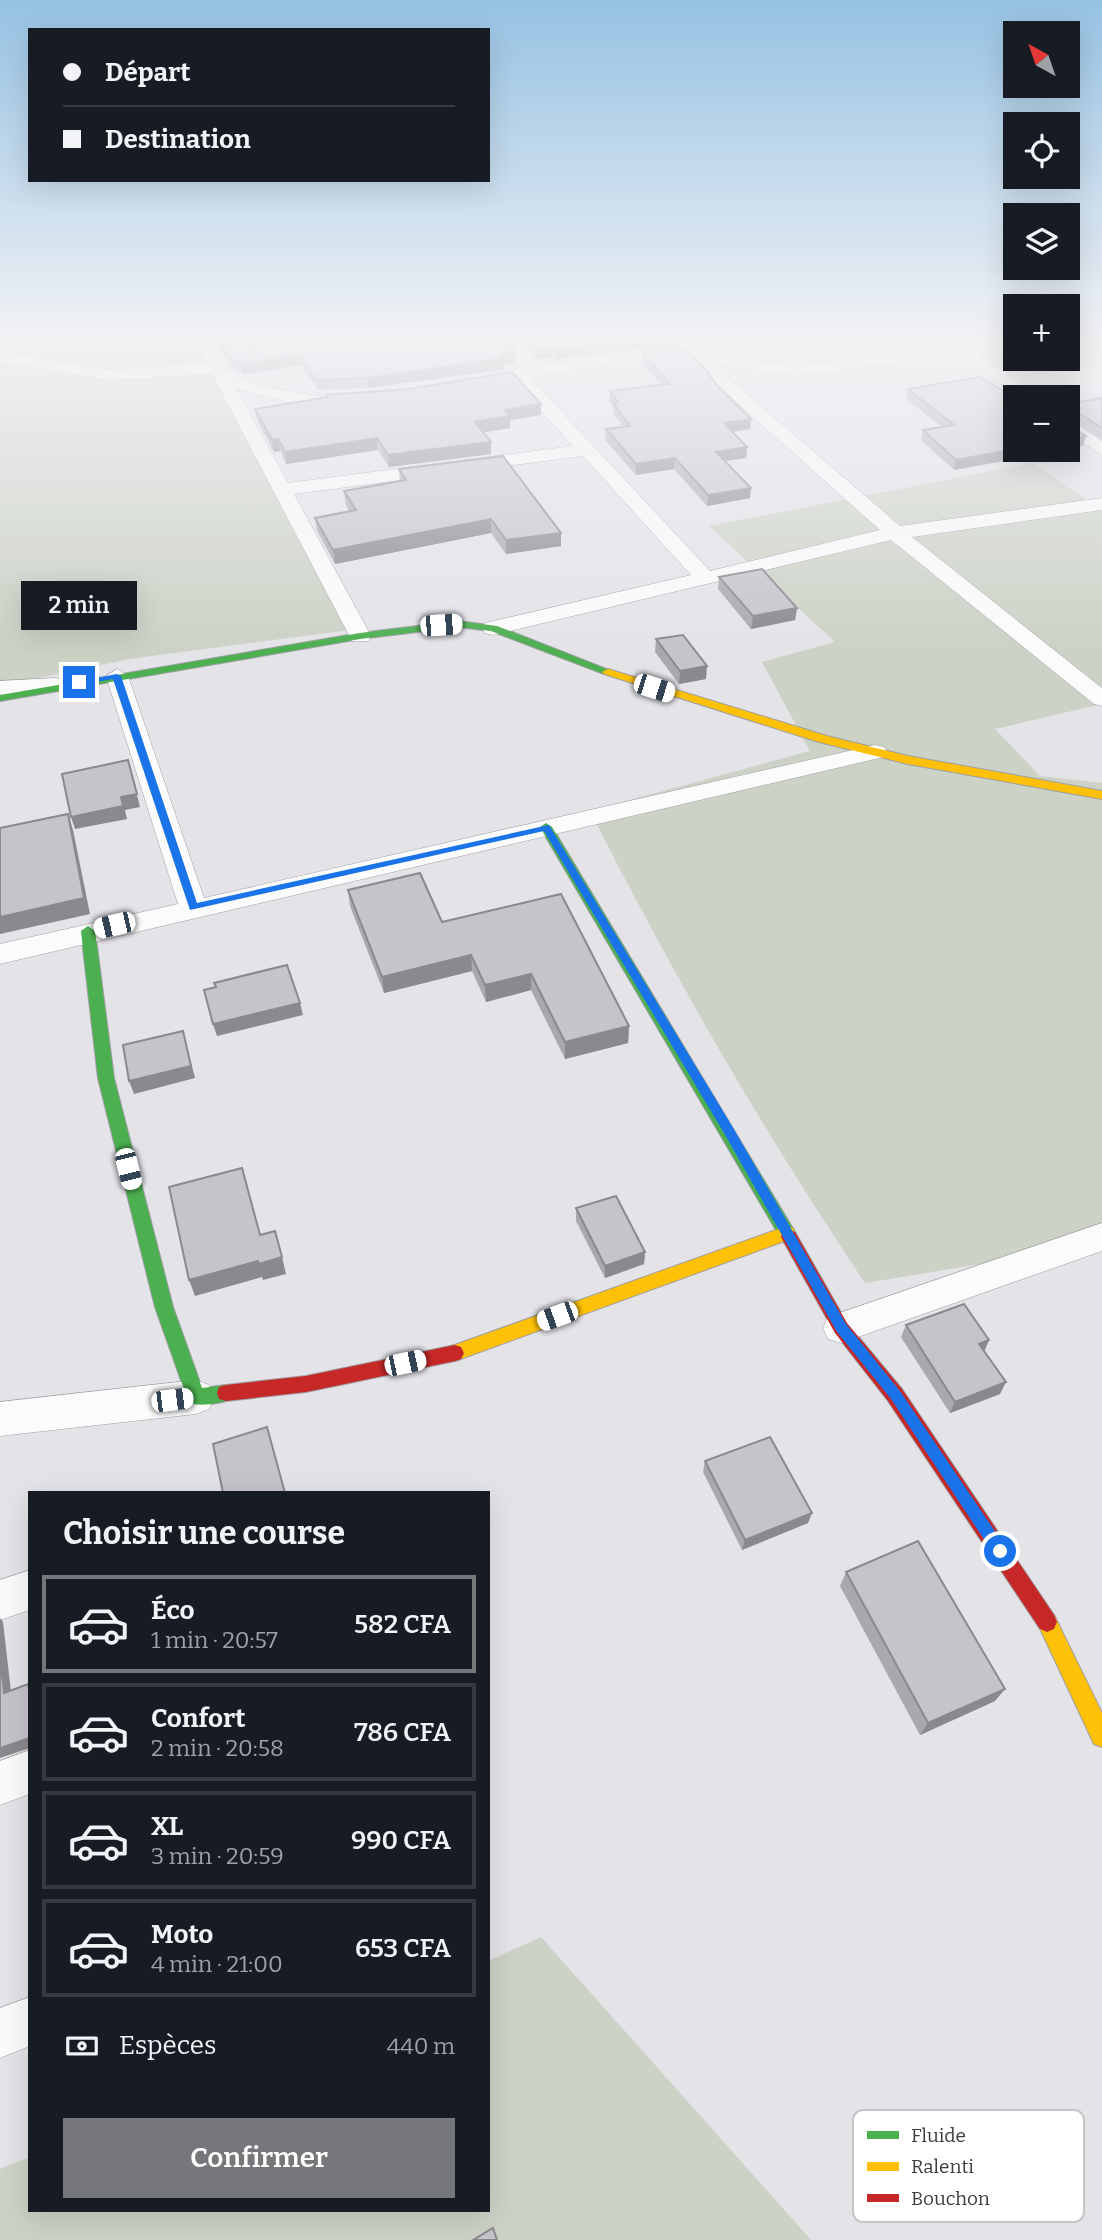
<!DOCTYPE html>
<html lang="fr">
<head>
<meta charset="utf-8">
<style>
	body { margin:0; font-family:Bitter,serif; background:#242831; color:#f1f3f6; height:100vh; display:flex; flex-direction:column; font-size:26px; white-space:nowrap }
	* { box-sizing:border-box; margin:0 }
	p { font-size:23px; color:#9ea1a6 }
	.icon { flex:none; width:38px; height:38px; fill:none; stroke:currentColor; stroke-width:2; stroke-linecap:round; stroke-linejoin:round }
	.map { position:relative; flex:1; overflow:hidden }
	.sheet { position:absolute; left:28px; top:1491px; width:462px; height:721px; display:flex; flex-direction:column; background:#171b24; border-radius:0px; box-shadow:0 7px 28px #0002 }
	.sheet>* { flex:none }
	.top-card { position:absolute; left:28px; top:28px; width:462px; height:154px; border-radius:0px; box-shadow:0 7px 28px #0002; display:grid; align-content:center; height:154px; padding:0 35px; background:#171b24 }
	.needle { width:46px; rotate:320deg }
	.controls { position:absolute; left:1003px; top:21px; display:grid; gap:14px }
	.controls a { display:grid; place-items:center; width:77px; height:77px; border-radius:0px; background:#171b24; box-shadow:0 7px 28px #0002; font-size:35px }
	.end { position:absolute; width:32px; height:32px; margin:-16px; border:9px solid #1a73e8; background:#fff; box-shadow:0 0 0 4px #fff }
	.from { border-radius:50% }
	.bubble { position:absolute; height:49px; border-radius:0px; background:#171b24; box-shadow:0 7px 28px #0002; font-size:23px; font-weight:600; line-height:49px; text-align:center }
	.car { position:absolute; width:21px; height:42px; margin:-21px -10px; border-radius:9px; box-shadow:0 0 5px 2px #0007; background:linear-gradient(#fff 24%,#345 0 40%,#fff 0 76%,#345 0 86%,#fff 0) }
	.top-card b { display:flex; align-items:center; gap:24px; height:66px; font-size:26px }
	.top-card b+b { border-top:2px solid #363941 }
	.top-card i { width:18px; height:18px; background:#f1f3f6 }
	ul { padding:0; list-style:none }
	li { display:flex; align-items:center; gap:21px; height:98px; margin:0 14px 10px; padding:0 21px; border:4px solid #363941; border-radius:0px }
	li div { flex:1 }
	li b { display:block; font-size:26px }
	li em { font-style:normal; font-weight:600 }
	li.on { border-color:#76777a }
	li>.icon { width:63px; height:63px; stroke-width:1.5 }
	h2 { padding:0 35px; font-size:32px; line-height:84px }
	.pay { display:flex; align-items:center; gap:18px; height:77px; padding:0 35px; font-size:26px }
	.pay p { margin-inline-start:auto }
	.action { display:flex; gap:14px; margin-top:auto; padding:14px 35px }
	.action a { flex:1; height:80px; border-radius:0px; background:#76777a; color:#fff; font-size:28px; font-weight:600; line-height:80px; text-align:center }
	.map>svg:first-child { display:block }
	.green { fill:#ccd2c6 }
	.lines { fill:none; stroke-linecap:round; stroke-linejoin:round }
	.street-casing { stroke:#9f9fa3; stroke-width:1 }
	.fast-casing { stroke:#9f9fa3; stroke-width:2 }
	.slow-casing { stroke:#9f9fa3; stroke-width:2 }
	.jam-casing { stroke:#9f9fa3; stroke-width:2 }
	.street { fill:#fbfbfc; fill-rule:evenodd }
	.fast { fill:#4caf50; fill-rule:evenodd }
	.slow { fill:#ffc107; fill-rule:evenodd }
	.jam { fill:#c62828; fill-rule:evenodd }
	.wall { fill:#aaa8af }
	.shaded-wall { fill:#8b888e }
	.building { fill:#c6c3cb; stroke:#8b888e; stroke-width:2 }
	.route { fill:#1a73e8 }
	.key { fill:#fff; stroke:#c4c5c5; stroke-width:2 }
	.key-label { font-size:19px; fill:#3c3d3f }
</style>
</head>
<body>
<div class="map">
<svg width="1102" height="2240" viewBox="0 0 1102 2240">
	<rect width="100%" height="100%" fill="#e3e3e8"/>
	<g class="green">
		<polygon points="0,336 194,336 350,630 129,659 0,686"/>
		<path d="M1034,463L1102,511V704L995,729L1040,776L1102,783V1244L865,1283C763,1131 673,975 590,811L810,751L762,662L835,642L709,526Z"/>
		<polygon points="541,1937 811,2240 0,2240 0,2169 30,2157 30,2210 488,2210 488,1961"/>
	</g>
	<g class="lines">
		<g class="street-casing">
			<g id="street">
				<path d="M192,336H208L226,368L237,376L266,387L316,396L354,394L363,399C344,419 260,397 236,388L288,483L573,446L513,380L468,385L465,381L468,377L524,368L496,336H513L540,365L671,345L663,336H681L700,354L797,366L1015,338V348L979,353L1039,397H1019L961,355L797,376L713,365L900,526L1102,498V510L912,537L1102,688V706L1094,704L891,540L493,635L485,633L482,628L485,623L691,575L583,456L294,494L371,636L368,641H352L212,374L109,380L0,362V352L109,370L206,363ZM681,353L880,530L710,571L529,377Z"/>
				<polygon points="1068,336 1077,336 1069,341"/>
				<polygon points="1068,420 1102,441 1102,455 1068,433"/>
				<polygon points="117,669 128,676 204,898 875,745 884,747 887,752 884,757 875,759 0,964 0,944 178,904 106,676"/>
				<polygon points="55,678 63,680 67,685 63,690 0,695 0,681"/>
				<polygon points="1102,1223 1102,1251 841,1343 828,1339 823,1328 828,1317"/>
				<polygon points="196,1380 209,1385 214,1397 209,1409 196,1414 0,1436 0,1402"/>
				<polygon points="30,1570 30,1610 0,1620 0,1580"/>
				<polygon points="30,1750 30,1794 0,1805 0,1761"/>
				<polygon points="30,1997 30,2046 0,2058 0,2008"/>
			</g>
		</g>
		<g class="fast-casing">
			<g id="fast">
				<polygon points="458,621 497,626 614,672 604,674 491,631 458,627 360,639 0,701 0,695 360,633"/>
				<polygon points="546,823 552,827 795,1232 797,1237 795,1242 789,1244 783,1242 540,827"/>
				<path d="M88,926L95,931L114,1078L173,1307L202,1388L226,1385L233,1387L235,1393L233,1399C220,1403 202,1407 189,1403L155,1307L98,1078L81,931Z"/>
			</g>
		</g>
		<g class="slow-casing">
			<g id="slow">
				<polygon points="608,669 827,736 908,756 1102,791 1102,799 908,764 819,742 604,674 602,672"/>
				<polygon points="787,1226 793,1228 795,1233 793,1238 455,1361 449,1359 446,1353 449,1347"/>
				<polygon points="1047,1612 1054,1615 1102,1713 1102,1747 1094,1744 1037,1622 1040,1615"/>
			</g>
		</g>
		<g class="jam-casing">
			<g id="jam">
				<polygon points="789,1230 795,1232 847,1323 902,1389 1054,1615 1057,1622 1054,1629 1047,1632 1040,1629 888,1401 835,1333 781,1237 783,1232"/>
				<polygon points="455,1345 461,1347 464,1353 461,1359 455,1361 306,1392 226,1401 219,1399 217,1393 219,1387 226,1385 306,1376"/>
			</g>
		</g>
		<use href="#street" class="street"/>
		<use href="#fast" class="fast"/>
		<use href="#slow" class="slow"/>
		<use href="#jam" class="jam"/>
	</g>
	<g class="wall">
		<polygon points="214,336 501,336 515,352 515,362 504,364 504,369 369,388 318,390 301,365 243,374 230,368"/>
		<polygon points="517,336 666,336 666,343 556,359 553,356 537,359"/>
		<polygon points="684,336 740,336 693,344"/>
		<polygon points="642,352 716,384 751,419 750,429 733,432 747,447 746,458 725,461 750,498 707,506 674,469 636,475 605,440 606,429 623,427 613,413 613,406 609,401 610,391 661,385 641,362"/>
		<polygon points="908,389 1015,450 1062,450 954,470 921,440 923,430 942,427 906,399"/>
		<polygon points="327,395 541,404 541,415 510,420 510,428 483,432 491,454 389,467 378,450 286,464 280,451 274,452 257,420 255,409 327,397"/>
		<polygon points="1102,398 1102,440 1070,419 1069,425 1086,436 1083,446 1068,449 1068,404"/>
		<polygon points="399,469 561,546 506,554 491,533 335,564 317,531 315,518 350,512 346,505 344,491 400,482"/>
		<polygon points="719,577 797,608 795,620 751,629 718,589"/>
		<polygon points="656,639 706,679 679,684 655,652"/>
		<polygon points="348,890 442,922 629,1026 628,1043 565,1059 531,990 486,1002 472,971 384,993 350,906"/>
		<polygon points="576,1208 645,1252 644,1264 605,1278 576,1221"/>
		<polygon points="906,1325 989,1340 984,1351 1000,1394 950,1413 901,1337"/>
		<polygon points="705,1461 808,1523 742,1550 703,1472"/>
		<polygon points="846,1572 995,1701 920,1735 840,1586"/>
	</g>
	<g class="shaded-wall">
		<polygon points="645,336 666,336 666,343 556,359 556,349"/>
		<polygon points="694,336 740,336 693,344"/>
		<polygon points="960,336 976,336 960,338"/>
		<polygon points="553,346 553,356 537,359 537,348"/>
		<polygon points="515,352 515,362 504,364 504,369 369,388 368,378"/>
		<polygon points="300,355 301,365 243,374 241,364"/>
		<polygon points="541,404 541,415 510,420 510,428 475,434 475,422 505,410"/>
		<polygon points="751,419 750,429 723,433 724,423"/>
		<polygon points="1086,436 1083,446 1068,449 1068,439"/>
		<polygon points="377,438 378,450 286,464 285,452"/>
		<polygon points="278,439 280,451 274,452 272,440"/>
		<polygon points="491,442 491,454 389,467 388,455"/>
		<polygon points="747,447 746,458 715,462 716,452"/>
		<polygon points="1015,449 1062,450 954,470 956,460"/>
		<polygon points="675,458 674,469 636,475 636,464"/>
		<polygon points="751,488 750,498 707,506 708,495"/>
		<polygon points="491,519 491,533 335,564 333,550"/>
		<polygon points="561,533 561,546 506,554 506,540"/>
		<polygon points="797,608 795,620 751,629 753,616"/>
		<polygon points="707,666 706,679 679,684 680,671"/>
		<polygon points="128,760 140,807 125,810 127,819 75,829 71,817"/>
		<polygon points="68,814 73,830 90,914 0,934 0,917"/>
		<polygon points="471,955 472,971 384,993 382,977"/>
		<polygon points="531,974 531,990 486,1002 485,985"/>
		<polygon points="300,1003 303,1015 217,1036 213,1024"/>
		<polygon points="629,1026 628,1043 565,1059 565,1042"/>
		<polygon points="183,1031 195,1078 134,1094 129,1081"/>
		<polygon points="645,1252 644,1264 605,1278 605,1266"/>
		<polygon points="282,1257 286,1274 263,1280 262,1277 195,1296 189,1280 258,1261"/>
		<polygon points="989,1340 984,1352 979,1344"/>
		<polygon points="1006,1382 1000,1394 950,1413 955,1402"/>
		<polygon points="812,1513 808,1523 742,1550 745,1540"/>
		<polygon points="0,1618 3,1622 12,1701 4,1693 0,1656"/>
		<polygon points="1005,1689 995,1701 920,1735 928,1723"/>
		<polygon points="30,1738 30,1748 0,1758 0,1748"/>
	</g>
	<g class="building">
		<polygon points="217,336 501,336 515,352 500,354 504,358 368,378 316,380 300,355 241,364 228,358"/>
		<polygon points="526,336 645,336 556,349 553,346 537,348"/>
		<polygon points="681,346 704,367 716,384 751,419 724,423 747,447 716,452 751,488 708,495 675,458 636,464 606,429 630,426 613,403 618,402 610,391 670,384 642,352"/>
		<polygon points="512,372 541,404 505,410 510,416 475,422 491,442 388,455 377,438 285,452 278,439 272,440 255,409 328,397 327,395 409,389"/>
		<polygon points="980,377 1015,398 1015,449 956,460 923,430 954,425 908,389"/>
		<polygon points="1102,398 1102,428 1070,408 1069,425 1086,436 1068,439 1068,404"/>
		<polygon points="503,456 561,533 506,540 491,519 333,550 315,518 356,510 344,491 406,480 399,469"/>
		<polygon points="762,569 797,608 753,616 719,577"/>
		<polygon points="683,635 707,666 680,671 656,639"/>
		<polygon points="128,760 137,794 121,797 123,806 71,817 62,774"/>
		<polygon points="68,814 84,898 0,917 0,828"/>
		<polygon points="420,873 442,922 561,894 629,1026 565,1042 531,974 485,985 471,955 382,977 348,890"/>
		<polygon points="287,965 300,1003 213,1024 204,990 216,987 214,983"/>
		<polygon points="183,1031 191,1066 129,1081 123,1045"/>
		<polygon points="242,1168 260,1235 275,1231 282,1257 259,1264 258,1261 189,1280 169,1187"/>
		<polygon points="616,1196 645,1252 605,1266 576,1208"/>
		<polygon points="964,1304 989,1340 979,1344 1006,1382 955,1402 906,1325"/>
		<polygon points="267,1427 285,1493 223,1493 213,1444"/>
		<polygon points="770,1437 812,1513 745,1540 705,1461"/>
		<polygon points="918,1541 1005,1689 928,1723 846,1572"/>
		<polygon points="0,1656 4,1693 28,1684 30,1694 30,1738 0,1748"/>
		<polygon points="493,2228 497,2240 473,2240"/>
	</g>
	<linearGradient id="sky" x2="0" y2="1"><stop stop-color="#96c2e3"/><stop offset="0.52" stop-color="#f2f2f5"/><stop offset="1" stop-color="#f2f2f5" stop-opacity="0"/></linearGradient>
	<rect width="1102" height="650" fill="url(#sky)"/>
	<polygon class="route" points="117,674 121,676 197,903 549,825 732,1126 846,1324 900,1391 1005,1546 1005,1556 995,1556 891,1399 837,1332 724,1133 544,831 190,910 113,679 79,685 75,682"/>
	<rect x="853" y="2110" width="231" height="112" rx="10" class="key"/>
	<rect x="867" y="2131" width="32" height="8" fill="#4caf50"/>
	<rect x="867" y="2162" width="32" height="9" fill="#ffc107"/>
	<rect x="867" y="2194" width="32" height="8" fill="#c62828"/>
	<g class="key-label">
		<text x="911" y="2142">Fluide</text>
		<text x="911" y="2173">Ralenti</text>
		<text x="911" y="2205">Bouchon</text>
	</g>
</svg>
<div class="controls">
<a><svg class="needle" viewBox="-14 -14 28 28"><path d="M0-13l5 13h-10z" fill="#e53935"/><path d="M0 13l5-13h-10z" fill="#9ea1a6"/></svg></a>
<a><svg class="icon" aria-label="locate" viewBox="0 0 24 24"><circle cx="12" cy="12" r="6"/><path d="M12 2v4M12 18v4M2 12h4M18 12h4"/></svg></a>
<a><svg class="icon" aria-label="layers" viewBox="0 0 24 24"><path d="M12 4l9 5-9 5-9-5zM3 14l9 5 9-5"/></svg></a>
<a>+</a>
<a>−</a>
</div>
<i class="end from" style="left:1000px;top:1551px"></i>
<i class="end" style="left:79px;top:682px"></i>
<div class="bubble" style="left:21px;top:581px;width:116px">2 min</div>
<i class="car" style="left:441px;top:625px;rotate:86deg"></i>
<i class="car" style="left:654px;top:688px;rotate:108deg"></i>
<i class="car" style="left:114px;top:925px;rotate:257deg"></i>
<i class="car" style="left:128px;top:1169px;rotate:166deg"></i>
<i class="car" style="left:557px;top:1316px;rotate:250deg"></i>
<i class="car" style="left:405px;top:1363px;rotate:78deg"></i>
<i class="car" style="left:172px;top:1400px;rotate:83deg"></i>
<div class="top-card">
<b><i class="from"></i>Départ</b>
<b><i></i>Destination</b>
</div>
<section class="sheet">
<h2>Choisir une course</h2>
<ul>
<li class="on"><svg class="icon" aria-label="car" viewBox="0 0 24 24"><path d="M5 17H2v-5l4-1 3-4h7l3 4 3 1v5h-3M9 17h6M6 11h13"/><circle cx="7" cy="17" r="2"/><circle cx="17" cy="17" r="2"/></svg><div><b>Éco</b><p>1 min · 20:57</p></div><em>582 CFA</em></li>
<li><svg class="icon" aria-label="car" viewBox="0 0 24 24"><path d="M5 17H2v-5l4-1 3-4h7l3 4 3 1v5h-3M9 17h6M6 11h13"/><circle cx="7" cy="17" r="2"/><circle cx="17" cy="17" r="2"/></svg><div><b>Confort</b><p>2 min · 20:58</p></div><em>786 CFA</em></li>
<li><svg class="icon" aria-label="car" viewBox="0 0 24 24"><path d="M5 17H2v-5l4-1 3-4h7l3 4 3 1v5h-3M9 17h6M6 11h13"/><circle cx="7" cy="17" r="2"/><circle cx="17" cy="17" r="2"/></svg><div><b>XL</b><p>3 min · 20:59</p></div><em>990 CFA</em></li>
<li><svg class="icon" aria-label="car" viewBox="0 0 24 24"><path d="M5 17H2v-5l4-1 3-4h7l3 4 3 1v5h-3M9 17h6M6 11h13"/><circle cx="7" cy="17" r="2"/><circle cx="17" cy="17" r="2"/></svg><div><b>Moto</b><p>4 min · 21:00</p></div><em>653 CFA</em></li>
</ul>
<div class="pay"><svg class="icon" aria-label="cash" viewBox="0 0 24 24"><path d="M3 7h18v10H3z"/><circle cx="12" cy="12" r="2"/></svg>Espèces<p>440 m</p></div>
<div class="action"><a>Confirmer</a></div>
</section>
</div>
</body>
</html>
